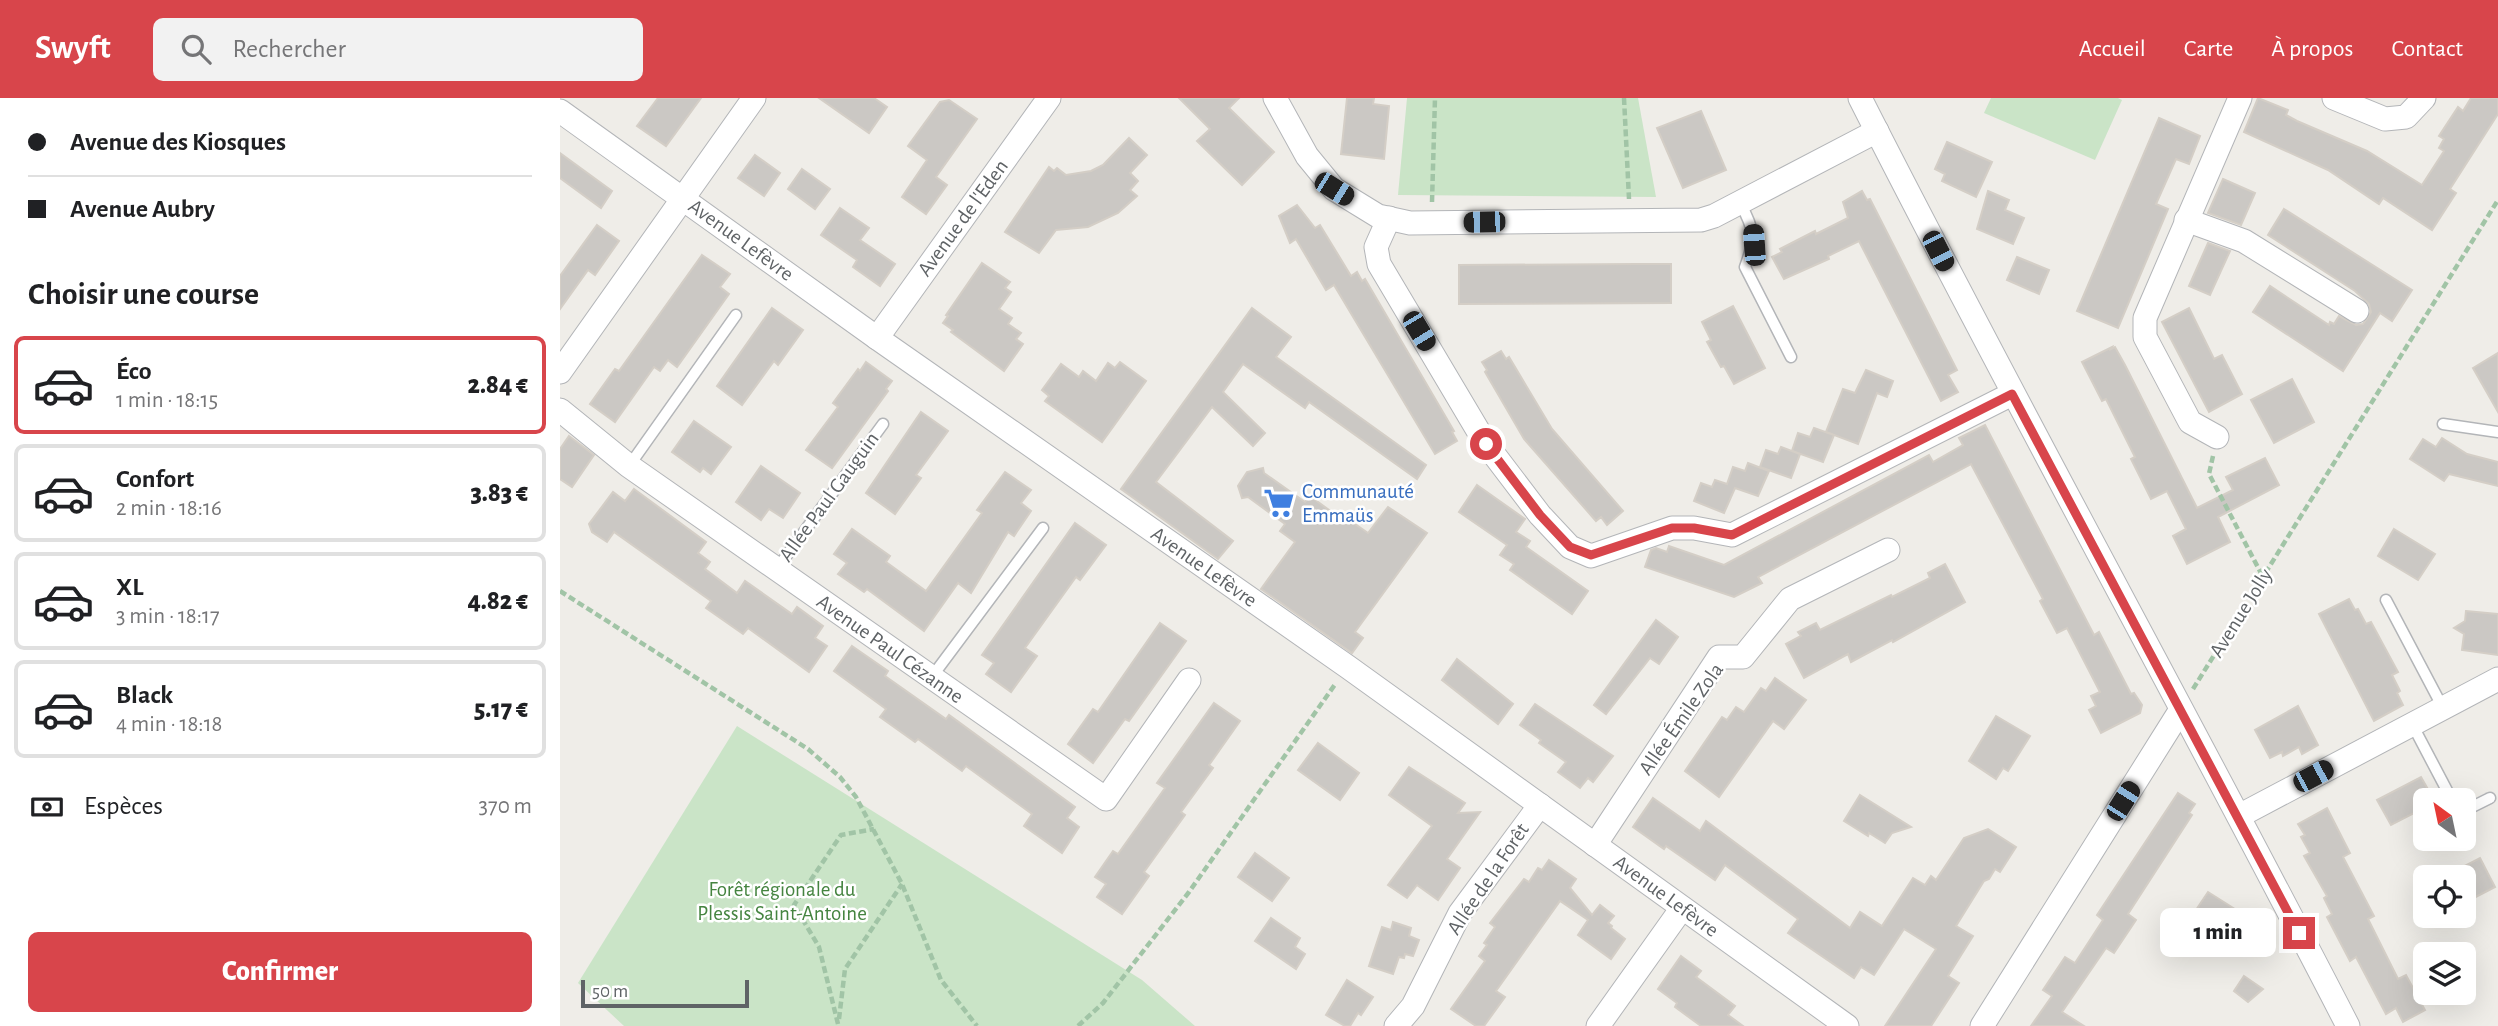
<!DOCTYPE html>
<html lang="fr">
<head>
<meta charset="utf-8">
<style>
	body { margin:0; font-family:"Alegreya Sans",sans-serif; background:#f2f2f2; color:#202124; height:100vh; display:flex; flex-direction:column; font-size:26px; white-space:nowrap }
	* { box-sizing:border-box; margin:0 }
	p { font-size:23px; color:#757577 }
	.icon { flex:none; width:38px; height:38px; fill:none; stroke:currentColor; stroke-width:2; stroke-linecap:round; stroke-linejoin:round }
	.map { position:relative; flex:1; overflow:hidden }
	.details { display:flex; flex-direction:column; background:#fff; width:560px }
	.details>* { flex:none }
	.banner { display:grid; align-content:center; height:154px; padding:0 28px; background:#fff }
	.needle { width:46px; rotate:327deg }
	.buttons { position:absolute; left:1853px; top:690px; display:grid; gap:14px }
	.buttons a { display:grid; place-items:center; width:63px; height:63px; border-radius:10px; background:#fff; box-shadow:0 7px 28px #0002; font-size:35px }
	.scale { position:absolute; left:21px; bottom:18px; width:168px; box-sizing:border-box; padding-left:7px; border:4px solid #5f6366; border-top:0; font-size:19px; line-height:24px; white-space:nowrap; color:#5f6366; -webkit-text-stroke:5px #fff; paint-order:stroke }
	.end { position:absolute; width:32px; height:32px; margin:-16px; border:9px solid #d8454b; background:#fff; box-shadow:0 0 0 4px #fff }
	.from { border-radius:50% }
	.bubble { position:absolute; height:49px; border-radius:10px; background:#fff; box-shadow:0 7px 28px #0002; font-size:23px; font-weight:800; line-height:49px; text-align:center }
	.car { position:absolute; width:21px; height:42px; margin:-21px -10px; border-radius:9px; box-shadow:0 0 5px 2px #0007; background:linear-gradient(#222 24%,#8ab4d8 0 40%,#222 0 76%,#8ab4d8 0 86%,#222 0) }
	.banner b { display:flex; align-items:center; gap:24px; height:66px; font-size:26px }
	.banner b+b { border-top:2px solid #e0e0e0 }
	.banner i { width:18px; height:18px; background:#202124 }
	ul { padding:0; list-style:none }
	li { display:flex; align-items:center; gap:21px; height:98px; margin:0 14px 10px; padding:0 14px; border:4px solid #e0e0e0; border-radius:10px }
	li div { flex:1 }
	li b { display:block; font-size:26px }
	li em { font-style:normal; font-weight:800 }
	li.on { border-color:#d8454b }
	li>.icon { width:63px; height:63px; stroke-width:1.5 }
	h2 { padding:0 28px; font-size:32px; line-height:84px }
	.pay { display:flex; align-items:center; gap:18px; height:77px; padding:0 28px; font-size:26px }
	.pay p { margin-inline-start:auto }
	.action { display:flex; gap:14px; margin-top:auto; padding:14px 28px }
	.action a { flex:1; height:80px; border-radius:10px; background:#d8454b; color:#fff; font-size:28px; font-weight:800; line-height:80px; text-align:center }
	header { display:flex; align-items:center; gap:42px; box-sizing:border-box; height:98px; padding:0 35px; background:#d8454b; color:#fff }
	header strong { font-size:33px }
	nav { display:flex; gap:38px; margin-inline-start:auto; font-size:24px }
	.search { width:490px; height:63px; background:#f2f2f2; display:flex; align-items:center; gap:18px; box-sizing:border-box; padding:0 24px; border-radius:10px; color:#757577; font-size:26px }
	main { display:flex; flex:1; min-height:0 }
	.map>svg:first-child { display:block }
	.green { fill:#cae4c7 }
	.building { fill:#cbc8c4; stroke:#d4cec6; stroke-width:2 }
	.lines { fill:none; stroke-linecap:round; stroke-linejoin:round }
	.service-casing { stroke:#b3b5b8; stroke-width:13 }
	.minor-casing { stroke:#b3b5b8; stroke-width:25 }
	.path { stroke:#a1c4a6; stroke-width:4.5; stroke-dasharray:7 3.5; stroke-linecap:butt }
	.service { stroke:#fff; stroke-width:10 }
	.minor { stroke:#fff; stroke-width:23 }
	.route { stroke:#d8454b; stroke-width:9 }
	.labels { text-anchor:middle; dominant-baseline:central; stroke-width:5; stroke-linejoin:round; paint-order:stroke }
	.street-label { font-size:21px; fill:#5f6366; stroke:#fff }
	.shop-label { font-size:21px; fill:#366cbe; stroke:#fff; text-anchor:start }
	.park-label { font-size:21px; fill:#458440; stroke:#fff }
</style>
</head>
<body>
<header>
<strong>Swyft</strong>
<div class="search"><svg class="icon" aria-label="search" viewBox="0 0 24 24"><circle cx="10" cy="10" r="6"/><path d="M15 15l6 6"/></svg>Rechercher</div>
<nav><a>Accueil</a><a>Carte</a><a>À propos</a><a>Contact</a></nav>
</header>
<main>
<section class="details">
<div class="banner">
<b><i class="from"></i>Avenue des Kiosques</b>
<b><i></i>Avenue Aubry</b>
</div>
<h2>Choisir une course</h2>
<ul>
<li class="on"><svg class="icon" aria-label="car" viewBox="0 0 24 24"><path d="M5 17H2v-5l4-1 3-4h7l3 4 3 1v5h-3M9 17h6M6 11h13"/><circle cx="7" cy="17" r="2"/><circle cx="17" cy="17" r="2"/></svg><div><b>Éco</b><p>1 min · 18:15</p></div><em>2.84 €</em></li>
<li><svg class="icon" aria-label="car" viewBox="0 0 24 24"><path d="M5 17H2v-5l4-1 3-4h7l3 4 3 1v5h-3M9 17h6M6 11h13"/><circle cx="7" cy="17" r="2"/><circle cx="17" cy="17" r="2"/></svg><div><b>Confort</b><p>2 min · 18:16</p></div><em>3.83 €</em></li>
<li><svg class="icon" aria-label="car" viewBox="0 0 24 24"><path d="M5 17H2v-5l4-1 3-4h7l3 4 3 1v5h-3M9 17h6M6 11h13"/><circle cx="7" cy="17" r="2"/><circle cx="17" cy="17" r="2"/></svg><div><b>XL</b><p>3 min · 18:17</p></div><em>4.82 €</em></li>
<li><svg class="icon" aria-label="car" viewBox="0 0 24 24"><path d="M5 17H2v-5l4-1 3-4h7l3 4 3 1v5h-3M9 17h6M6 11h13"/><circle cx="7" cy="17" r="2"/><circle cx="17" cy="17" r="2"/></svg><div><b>Black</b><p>4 min · 18:18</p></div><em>5.17 €</em></li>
</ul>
<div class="pay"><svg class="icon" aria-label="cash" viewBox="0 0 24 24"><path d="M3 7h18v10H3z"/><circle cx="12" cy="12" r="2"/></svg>Espèces<p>370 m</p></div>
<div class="action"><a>Confirmer</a></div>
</section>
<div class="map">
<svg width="1938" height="928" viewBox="0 0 1938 928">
	<rect width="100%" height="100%" fill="#efede8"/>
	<g class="green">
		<polygon points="847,0 1078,0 1096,99 838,97"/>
		<polygon points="1431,0 1558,0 1562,2 1535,62 1424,15"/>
		<polygon points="177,628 582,882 635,928 64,928 18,885"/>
	</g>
	<g class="building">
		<polygon points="98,0 141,0 106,48 77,28"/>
		<polygon points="259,0 314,0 327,9 309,35"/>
		<polygon points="619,0 679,0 669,10 714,54 682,87 637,43 650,31"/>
		<polygon points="787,0 814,0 813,6 829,8 824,61 781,56"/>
		<polygon points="1698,0 1728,12 1726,17 1737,23 1807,53 1862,87 1884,53 1879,50 1884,41 1879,38 1898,9 1903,13 1911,0 1938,0 1938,16 1890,91 1896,95 1872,132 1823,100 1819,106 1768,72 1684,34"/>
		<polygon points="389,2 417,21 376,79 387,87 366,116 342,99 367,62 348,48 380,4"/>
		<polygon points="1141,13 1166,72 1123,90 1097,30"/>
		<polygon points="1599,20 1640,38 1629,66 1616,61 1596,106 1608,111 1558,230 1517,213"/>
		<polygon points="569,40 587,57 570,75 578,83 570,92 577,98 558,115 528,129 496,132 479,155 445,134 489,69 494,73 497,70 506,77 531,73 543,67"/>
		<polygon points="1387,44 1432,64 1416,99 1382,83 1385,76 1375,71"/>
		<polygon points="0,55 52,93 41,110 0,80"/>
		<polygon points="195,57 220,75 204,98 178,80"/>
		<polygon points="242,71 270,91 255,111 228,91"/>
		<polygon points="1663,81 1695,95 1681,127 1648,115"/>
		<polygon points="1302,93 1307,102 1310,101 1397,272 1388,277 1398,294 1381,303 1299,143 1268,158 1269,161 1224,181 1212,159 1222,154 1220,151 1255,133 1256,136 1288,120 1283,104"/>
		<polygon points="1428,93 1449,102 1445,112 1464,120 1453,146 1417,131"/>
		<polygon points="737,107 755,130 760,127 791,178 797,174 802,183 805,181 894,333 892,334 897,343 875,356 774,187 766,192 736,141 730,145 719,118"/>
		<polygon points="280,110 309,130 300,142 335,166 320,188 293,169 297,162 261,137"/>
		<polygon points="1724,111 1852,192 1832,223 1820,215 1783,273 1693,214 1710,188 1769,227 1770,224 1774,226 1779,218 1796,227 1803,226 1811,214 1809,206 1795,193 1708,137"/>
		<polygon points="37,127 59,143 35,177 28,172 0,211 0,178"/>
		<polygon points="1648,145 1670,153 1650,197 1629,188"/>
		<polygon points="142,157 170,176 160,189 169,196 117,269 108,262 100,273 94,269 55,324 30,306 55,271 59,273"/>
		<polygon points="1457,159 1489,172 1479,196 1447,182"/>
		<polygon points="422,165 450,184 445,190 451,194 439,211 452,220 448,226 461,235 456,241 463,246 444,273 391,234 393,232 383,225 388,218 386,217"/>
		<polygon points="1076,166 1111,166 1111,205 899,206 899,167"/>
		<polygon points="1173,208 1205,270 1174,286 1164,268 1161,269 1147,244 1151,242 1142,224"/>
		<polygon points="212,210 243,232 218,267 214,263 182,307 157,288"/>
		<polygon points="692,210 731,239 716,259 866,367 857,381 749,304 745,310 683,266 663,294 705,335 693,348 652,309 596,384 673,443 658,461 561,391"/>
		<polygon points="1629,210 1654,261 1662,257 1682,296 1649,314 1602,224"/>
		<polygon points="1552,249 1551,251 1555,249 1565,267 1637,410 1673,392 1666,379 1705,360 1719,387 1658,419 1670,444 1627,466 1613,438 1626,431 1607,393 1591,401 1571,361 1575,359 1546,301 1542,303 1522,264"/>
		<polygon points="941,253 946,261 949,259 992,331 1063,413 1047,427 1041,419 1036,423 964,341 925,274 927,272 922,264"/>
		<polygon points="1938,255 1938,314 1913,270"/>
		<polygon points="306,264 332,283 326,291 328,293 272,370 246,352 278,309 273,305 298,271 300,273"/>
		<polygon points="560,264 586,283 542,344 485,303 489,298 482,292 501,266 519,279 523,273 536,283 548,265 555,270"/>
		<polygon points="1306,272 1333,283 1327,299 1317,295 1298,346 1266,334 1283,291 1295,295"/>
		<polygon points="1732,281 1754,324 1714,345 1691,302"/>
		<polygon points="361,314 388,333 356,377 361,380 335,416 306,395"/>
		<polygon points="134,323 171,349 151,376 143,370 140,374 112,354"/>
		<polygon points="1425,327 1534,537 1539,534 1571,596 1574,595 1582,607 1580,615 1541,635 1529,612 1536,608 1531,598 1540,594 1507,530 1497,535 1480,503 1483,501 1411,366 1198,479 1202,485 1174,499 1085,469 1091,452 1096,450 1107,454 1109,448 1164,467 1369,357 1373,364 1403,347 1399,340"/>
		<polygon points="1254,330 1274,337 1263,364 1232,353 1238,335 1250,339"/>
		<polygon points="9,338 34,357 12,389 0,381 0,351"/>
		<polygon points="1882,340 1907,356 1938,364 1938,388 1889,376 1884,383 1850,361 1863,341 1876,349"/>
		<polygon points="1221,349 1240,356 1231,380 1200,369 1206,352 1218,356"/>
		<polygon points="1188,365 1209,373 1198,398 1175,390 1164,415 1134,403 1141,385 1152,389 1155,382 1167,386 1173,369 1185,373"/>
		<polygon points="201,368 240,395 223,420 209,411 201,422 176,404"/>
		<polygon points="703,370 704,375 745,404 750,398 780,420 782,417 808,435 828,409 867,435 795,534 803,540 792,555 701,491 735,444 720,433 725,426 688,399 682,400 678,388 687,374"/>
		<polygon points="445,374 471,392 461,405 471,413 454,438 448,434 411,495 398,485 364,533 307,491 304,494 278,476 287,465 274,456 292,431 330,458 326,464 366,493 422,415 417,412"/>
		<polygon points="917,387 965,421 956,434 970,443 966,449 1028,493 1012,516 950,472 954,466 940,457 947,447 899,414"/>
		<polygon points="74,391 146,444 138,455 150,464 145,471 177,495 185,483 232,516 237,509 263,528 255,540 267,548 249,574 188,530 183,536 146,510 151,503 54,434 47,444 32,434 29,426 53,394 65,403"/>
		<polygon points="515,425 546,447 520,482 516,479 465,550 477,558 451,594 426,576 434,565 422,557"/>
		<polygon points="1834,431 1875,456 1858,482 1818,458"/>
		<polygon points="1385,466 1405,504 1333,544 1332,542 1291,564 1288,556 1244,580 1226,546 1241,538 1238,534 1256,525 1260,532 1331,497 1332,499 1370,480 1368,475"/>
		<polygon points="1789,501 1795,512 1798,511 1806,526 1811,524 1838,574 1832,577 1840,593 1837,595 1843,607 1814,623 1759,516"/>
		<polygon points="1906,513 1938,516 1938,557 1902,552 1904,536 1894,530 1905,523"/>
		<polygon points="1096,522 1118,539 1099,566 1090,560 1046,616 1034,607"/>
		<polygon points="600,525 626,543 569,623 565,621 533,665 508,646 533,611 538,614"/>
		<polygon points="292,548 328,573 325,578 386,621 389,617 515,709 507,720 519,729 502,755 464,728 472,716 406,668 402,673 358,641 355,644 320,619 326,611 274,573"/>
		<polygon points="897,561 953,606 938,626 882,582"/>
		<polygon points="1215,580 1246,602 1224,631 1213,623 1159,699 1125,673 1162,619 1167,622 1176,609 1184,614 1201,590 1206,593"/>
		<polygon points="654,605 680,623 649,667 653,670 621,714 625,717 584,774 589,778 562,816 537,799 546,786 535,779 553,753 558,756 605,690 597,685"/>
		<polygon points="975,606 1053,658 1033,684 1028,680 1020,690 998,674 1006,664 979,645 981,642 960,627"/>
		<polygon points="1738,608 1758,647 1742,656 1739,649 1723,658 1722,654 1710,660 1695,632"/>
		<polygon points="1436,618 1470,638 1448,673 1443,670 1436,681 1409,663"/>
		<polygon points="758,645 799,675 780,702 738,672"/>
		<polygon points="849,669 905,705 898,715 920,714 887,761 900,770 878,802 857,787 847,800 828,787 872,728 829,697"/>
		<polygon points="1861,679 1874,702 1866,702 1866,709 1831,727 1817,702"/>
		<polygon points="1618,695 1635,706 1629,715 1632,717 1568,816 1576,822 1554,855 1546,850 1502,914 1524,928 1471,928 1492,898 1483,892 1505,859 1515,865 1543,822 1537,817"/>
		<polygon points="1300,697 1351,729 1332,735 1325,745 1309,735 1308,738 1284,723"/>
		<polygon points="1093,700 1140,733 1146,723 1290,830 1300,814 1322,828 1353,780 1365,787 1371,778 1376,782 1404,740 1428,731 1456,749 1440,774 1435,771 1429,781 1424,783 1396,828 1413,838 1388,878 1399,885 1371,928 1325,928 1376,851 1344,831 1314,877 1301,869 1294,880 1228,835 1238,821 1165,767 1155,782 1106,748 1104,751 1073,729"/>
		<polygon points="1767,710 1790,755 1783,759 1814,818 1808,821 1838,881 1846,877 1865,912 1843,924 1836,910 1826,916 1796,859 1790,863 1767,819 1772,816 1764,800 1767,798 1744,758 1750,755 1741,739 1745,737 1738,726"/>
		<polygon points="695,755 729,780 712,803 678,779"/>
		<polygon points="1920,760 1935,789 1904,805 1904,779 1896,779 1893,774"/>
		<polygon points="989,762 1016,781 1010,790 1032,817 1040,807 1054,818 1048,825 1052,828 1051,830 1065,841 1051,861 1018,837 1028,822 1000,803 936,893 945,899 924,928 916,928 891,911 925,863 919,858 927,847 924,845 935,829 930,825 964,781 969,784 978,770 982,772"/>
		<polygon points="1648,794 1689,820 1673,845 1632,818"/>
		<polygon points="711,820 740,840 735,849 745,856 736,871 695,843"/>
		<polygon points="833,824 851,830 849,838 859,842 853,858 845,856 844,860 839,859 833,876 809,868 822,829 831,832"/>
		<polygon points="1121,858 1141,873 1136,879 1175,908 1168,917 1183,928 1141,928 1115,909 1117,905 1098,891"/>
		<polygon points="1684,878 1703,891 1688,904 1674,893"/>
		<polygon points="787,882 813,899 801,917 798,915 790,928 785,928 766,917"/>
	</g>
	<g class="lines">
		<g class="service-casing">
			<g id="service">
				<path d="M1180,105C1195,132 1196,140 1185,169L1231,259"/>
				<polyline points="1883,326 1938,334"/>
				<polyline points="69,368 176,217"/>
				<polyline points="216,472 323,326"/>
				<polyline points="1826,502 1883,610"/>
				<polyline points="371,580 483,430"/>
				<polyline points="1852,626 1892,702"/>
				<polyline points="1904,713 1930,700"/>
			</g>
		</g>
		<g class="minor-casing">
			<g id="minor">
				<polyline points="715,0 747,58 774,91 818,118 850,125 1141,122 1154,118 1317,33"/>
				<path d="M1300,0C1458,312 1628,617 1788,928"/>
				<polyline points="1774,0 1825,21 1846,19 1864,0"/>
				<polyline points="0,13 317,240 788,569 1287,928"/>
				<polyline points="829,120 816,149 819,166 926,346 980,417 1010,449 1031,458 1112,430 1134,430 1172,437 1452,296"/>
				<polyline points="1626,122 1684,143 1797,213"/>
				<polyline points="317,240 489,0"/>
				<polyline points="0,274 194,0"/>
				<polyline points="0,312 69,368 546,701 629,582"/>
				<polyline points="1657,339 1630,324 1585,239 1585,220 1680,0"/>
				<polyline points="1679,718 1938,581"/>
				<polyline points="1035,747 1159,559 1183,559 1230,501 1328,452"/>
				<polyline points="836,928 853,908 900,815 980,707"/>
				<polyline points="1038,928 1122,810"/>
				<polyline points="1422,928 1620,613"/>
			</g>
		</g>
		<g class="path">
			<polyline points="1064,0 1069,101"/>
			<polyline points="872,104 875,0"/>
			<polyline points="1653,358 1649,376 1703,479"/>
			<polyline points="0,493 248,651 280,679 296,699 342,786 381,882 417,928"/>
			<polyline points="1633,591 1938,102"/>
			<polyline points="279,921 285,871 342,786"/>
			<polyline points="278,926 259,849 234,807 281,737 314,731"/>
			<polyline points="518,928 543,905 629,794 776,585"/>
		</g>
		<use href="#service" class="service"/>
		<use href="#minor" class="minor"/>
	</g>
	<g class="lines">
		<polyline class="route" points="926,346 980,417 1010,449 1031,457 1112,430 1134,430 1172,437 1452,296 1739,835"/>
	</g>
	<defs>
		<g id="supermarket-bare" transform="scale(2.415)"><path d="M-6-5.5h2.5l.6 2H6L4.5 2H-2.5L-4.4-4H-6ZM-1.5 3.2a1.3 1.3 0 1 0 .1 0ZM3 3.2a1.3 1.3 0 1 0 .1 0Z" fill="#3f7fe0" stroke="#fff" stroke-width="2.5" paint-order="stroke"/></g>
	</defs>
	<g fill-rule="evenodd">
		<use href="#supermarket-bare" x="719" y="405"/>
	</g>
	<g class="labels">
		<g class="street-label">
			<text transform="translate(403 120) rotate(-54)">Avenue de l'Eden</text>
			<text transform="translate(181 142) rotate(36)">Avenue Lefèvre</text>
			<text transform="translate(269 399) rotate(-54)">Allée Paul Gauguin</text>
			<text transform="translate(644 469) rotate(35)">Avenue Lefèvre</text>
			<text transform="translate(1681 515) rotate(-58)">Avenue Jolly</text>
			<text transform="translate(330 551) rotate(35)">Avenue Paul Cézanne</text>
			<text transform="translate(1121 621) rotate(-55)">Allée Émile Zola</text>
			<text transform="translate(928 781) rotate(-56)">Allée de la Forêt</text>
			<text transform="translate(1106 798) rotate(36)">Avenue Lefèvre</text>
		</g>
		<g class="shop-label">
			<text x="742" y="393">Communauté<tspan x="742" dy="24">Emmaüs</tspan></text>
		</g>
		<g class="park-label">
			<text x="222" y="791">Forêt régionale du<tspan x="222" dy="24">Plessis Saint-Antoine</tspan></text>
		</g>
	</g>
</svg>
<div class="buttons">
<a><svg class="needle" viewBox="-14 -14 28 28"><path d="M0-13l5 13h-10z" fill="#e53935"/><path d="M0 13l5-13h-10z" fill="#757577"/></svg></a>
<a><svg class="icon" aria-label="locate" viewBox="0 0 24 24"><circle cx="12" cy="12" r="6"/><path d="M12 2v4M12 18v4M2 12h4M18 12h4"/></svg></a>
<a><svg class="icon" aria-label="layers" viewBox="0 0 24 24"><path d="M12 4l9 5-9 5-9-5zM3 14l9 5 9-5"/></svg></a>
</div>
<div class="scale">50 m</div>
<i class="end from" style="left:926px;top:346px"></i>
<i class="end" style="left:1739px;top:835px"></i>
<div class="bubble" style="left:1600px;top:810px;width:116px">1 min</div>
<i class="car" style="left:774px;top:91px;rotate:122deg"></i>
<i class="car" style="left:924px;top:124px;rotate:269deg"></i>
<i class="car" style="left:1194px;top:147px;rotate:356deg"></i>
<i class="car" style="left:1378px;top:153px;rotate:153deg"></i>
<i class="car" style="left:859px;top:233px;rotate:149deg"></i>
<i class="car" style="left:1753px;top:678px;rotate:62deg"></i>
<i class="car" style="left:1563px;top:703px;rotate:32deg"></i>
</div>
</main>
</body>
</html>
